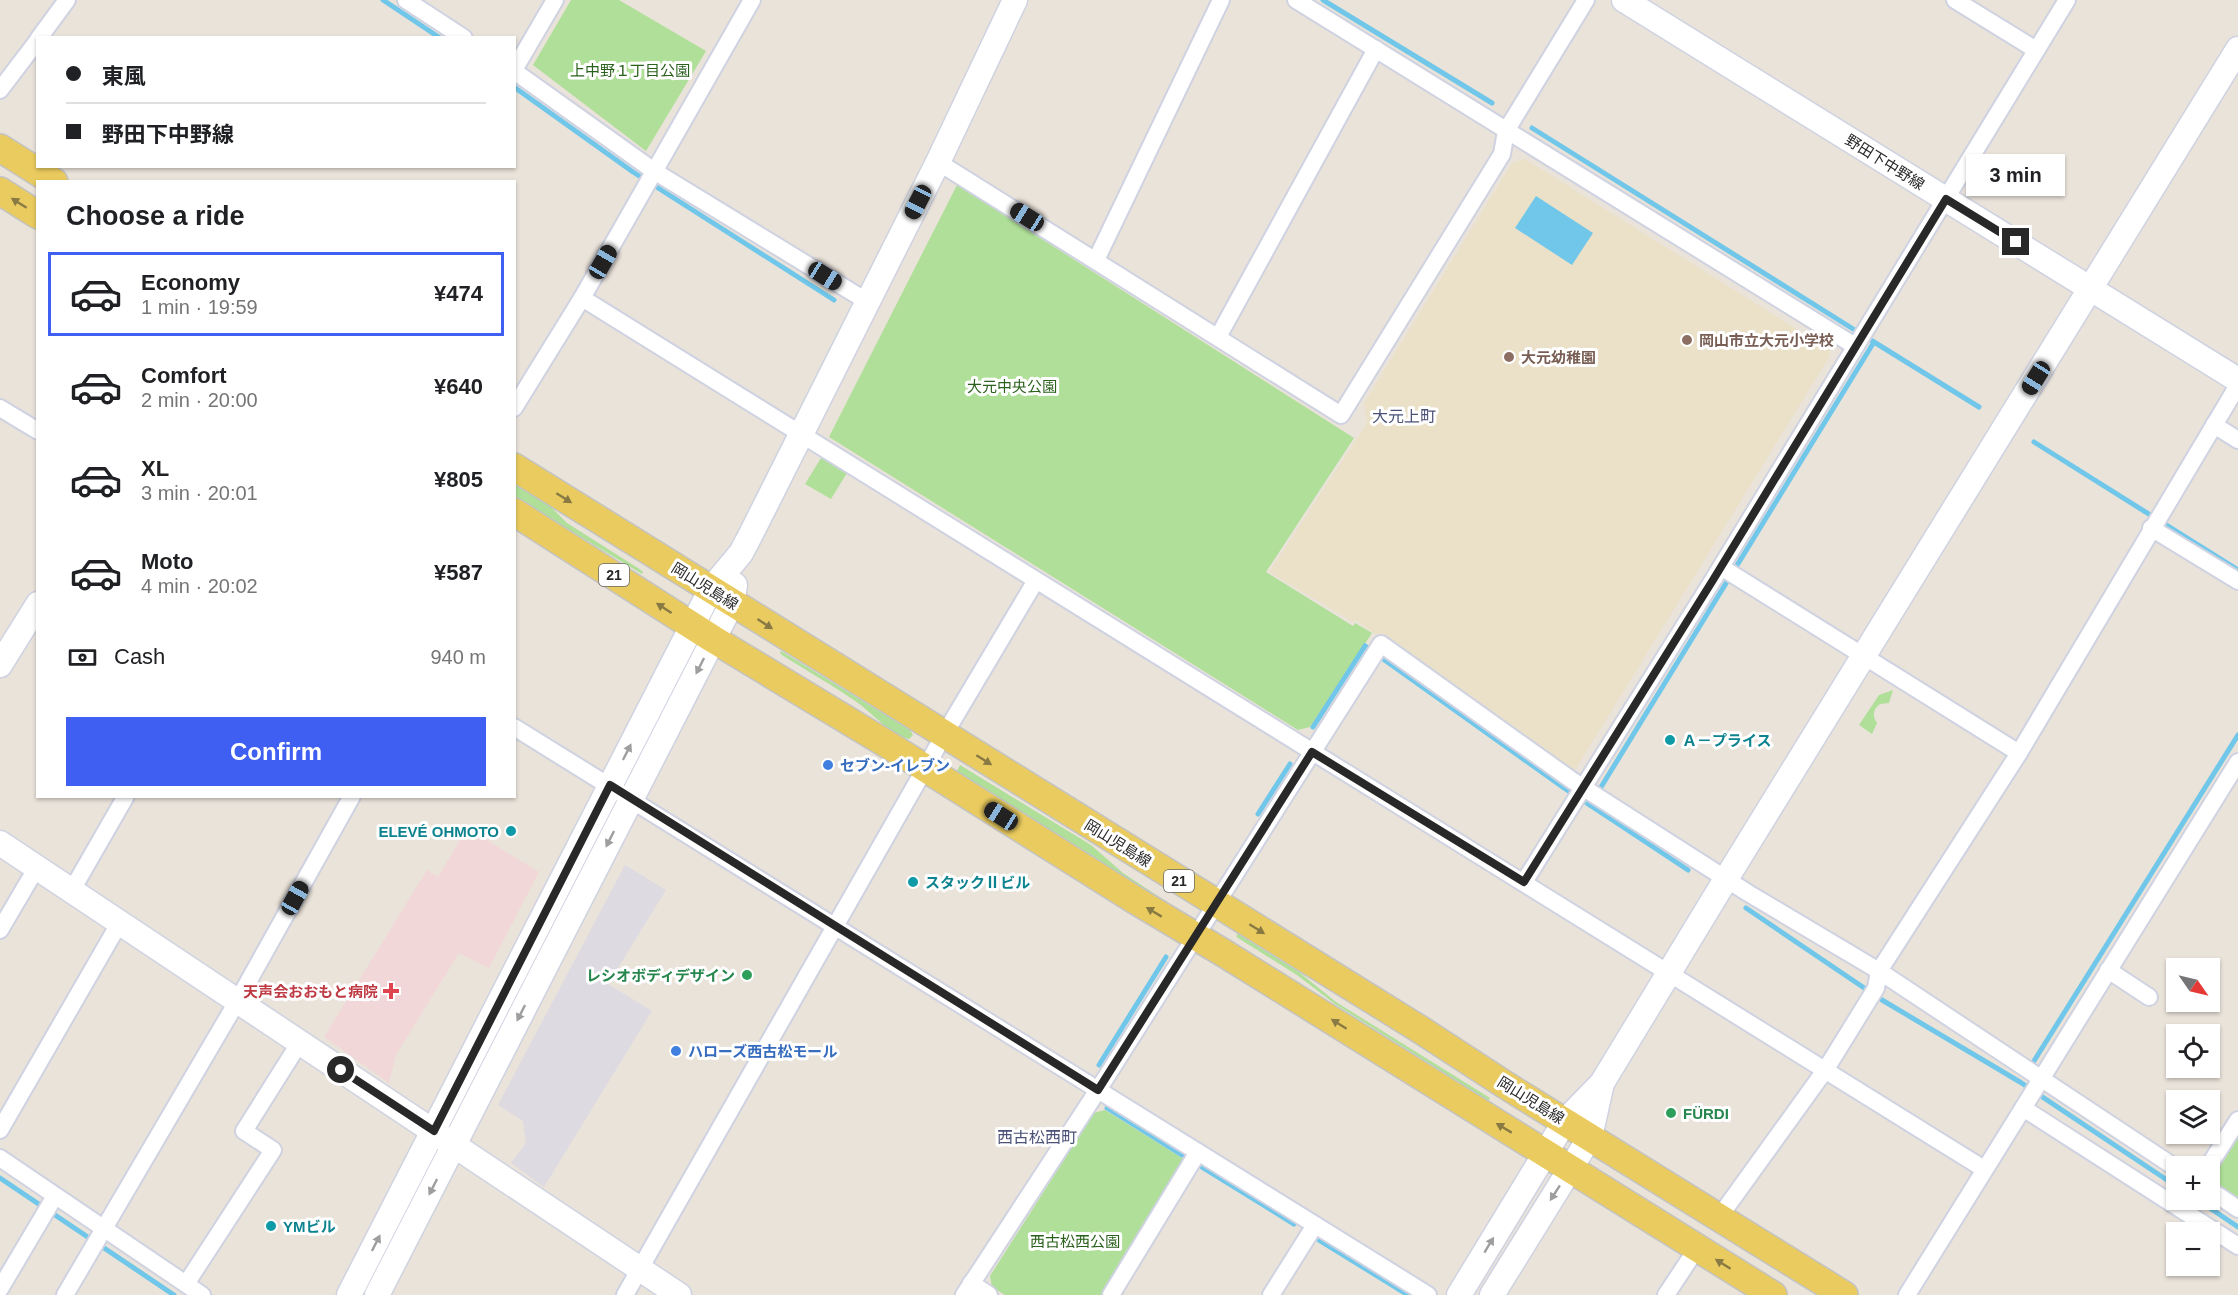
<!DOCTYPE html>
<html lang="en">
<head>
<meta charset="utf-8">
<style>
	body { margin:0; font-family:Helvetica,"Noto Sans JP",sans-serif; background:#f6f6f6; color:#202124; height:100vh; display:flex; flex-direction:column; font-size:22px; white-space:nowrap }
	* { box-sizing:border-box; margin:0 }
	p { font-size:20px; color:#757577 }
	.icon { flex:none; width:33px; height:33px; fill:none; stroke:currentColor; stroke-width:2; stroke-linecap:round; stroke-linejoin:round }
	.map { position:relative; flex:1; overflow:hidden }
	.side { position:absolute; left:36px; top:180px; width:480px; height:618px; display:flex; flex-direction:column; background:#fff; border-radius:0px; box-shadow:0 2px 4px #0004 }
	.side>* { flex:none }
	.top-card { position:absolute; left:36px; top:36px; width:480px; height:132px; border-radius:0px; box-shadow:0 2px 4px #0004; display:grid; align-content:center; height:132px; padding:0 30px; background:#fff }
	.needle { width:39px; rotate:124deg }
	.fabs { position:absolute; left:2166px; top:958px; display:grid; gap:12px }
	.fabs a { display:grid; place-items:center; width:54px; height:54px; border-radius:0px; background:#fff; box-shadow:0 2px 4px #0004; font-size:30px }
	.end { position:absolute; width:27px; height:27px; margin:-14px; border:8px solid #282828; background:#fff; box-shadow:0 0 0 3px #fff }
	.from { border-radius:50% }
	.bubble { position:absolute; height:42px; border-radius:0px; background:#fff; box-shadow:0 2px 4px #0004; font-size:20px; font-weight:700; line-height:42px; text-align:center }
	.car { position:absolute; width:18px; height:36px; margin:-18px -9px; border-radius:8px; box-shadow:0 0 4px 2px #0007; background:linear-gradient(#222 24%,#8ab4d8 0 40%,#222 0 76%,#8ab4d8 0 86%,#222 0) }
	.top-card b { display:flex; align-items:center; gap:21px; height:57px; font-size:22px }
	.top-card b+b { border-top:2px solid #e0e0e0 }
	.top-card i { width:15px; height:15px; background:#202124 }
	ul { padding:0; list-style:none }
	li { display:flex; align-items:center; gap:18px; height:84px; margin:0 12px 9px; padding:0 18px; border:3px solid transparent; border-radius:0px }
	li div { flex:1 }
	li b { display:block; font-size:22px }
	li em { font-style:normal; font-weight:700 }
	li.active { border-color:#3f5ef2 }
	li>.icon { width:54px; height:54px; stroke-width:1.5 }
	h2 { padding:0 30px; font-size:27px; line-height:72px }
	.pay { display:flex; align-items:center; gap:15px; height:66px; padding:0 30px; font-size:22px }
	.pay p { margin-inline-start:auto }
	.button { display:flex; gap:12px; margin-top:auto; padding:12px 30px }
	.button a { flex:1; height:69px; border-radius:0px; background:#3f5ef2; color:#fff; font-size:24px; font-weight:700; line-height:69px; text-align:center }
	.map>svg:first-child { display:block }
	.industrial { fill:#dddae2 }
	.education { fill:#ebe1c9 }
	.medical { fill:#f1d7d8 }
	.green { fill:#afdf98 }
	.water { fill:#70c7e9 }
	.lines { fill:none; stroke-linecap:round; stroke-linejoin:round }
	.stream { stroke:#70c7e9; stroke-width:5 }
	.street-casing { stroke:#cfd2e1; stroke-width:20 }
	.secondary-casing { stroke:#cfd2e1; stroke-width:27 }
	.primary-casing { stroke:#c3c3c3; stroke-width:30 }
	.street { stroke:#fff; stroke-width:16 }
	.secondary { stroke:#fff; stroke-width:24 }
	.primary { stroke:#eacb5f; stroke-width:27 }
	.oneway { fill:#897a44 }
	.oneway2 { fill:#9e9e9e }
	.route { stroke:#282828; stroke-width:8 }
	.education-dot { fill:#8d6e63; stroke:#fff; stroke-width:2 }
	.culture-dot { fill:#0f9aa8; stroke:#fff; stroke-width:2 }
	.shop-dot { fill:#3f7fe0; stroke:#fff; stroke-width:2 }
	.leisure-dot { fill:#2e9e5b; stroke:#fff; stroke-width:2 }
	.health-dot { fill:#e0444e; stroke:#fff; stroke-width:2 }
	.labels { text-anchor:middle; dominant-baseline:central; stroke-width:6; stroke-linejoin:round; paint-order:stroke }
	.shield { fill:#fff; stroke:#686868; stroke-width:1.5 }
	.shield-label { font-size:14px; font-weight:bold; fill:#282828 }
	.park-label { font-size:15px; fill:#2a611c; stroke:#fff }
	.street-label { font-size:15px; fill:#282828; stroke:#fff }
	.education-label { font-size:15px; font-weight:bold; fill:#785e54; stroke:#fff; text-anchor:start }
	.culture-label { font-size:15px; font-weight:bold; fill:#0d838f; stroke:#fff; text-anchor:start }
	.shop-label { font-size:15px; font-weight:bold; fill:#366cbe; stroke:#fff; text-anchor:start }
	.leisure-label { font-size:15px; font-weight:bold; fill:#27864d; stroke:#fff; text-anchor:end }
	.health-label { font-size:15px; font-weight:bold; fill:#be3a42; stroke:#fff; text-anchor:end }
	.neighbourhood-label { font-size:16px; fill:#4b5276; stroke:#fff }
</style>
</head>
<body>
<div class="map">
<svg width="2238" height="1295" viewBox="0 0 2238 1295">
	<rect width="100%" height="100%" fill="#eae3da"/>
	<polygon class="industrial" points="625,865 666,890 608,984 652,1011 544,1187 511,1163 526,1143 523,1121 498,1105"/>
	<polygon class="education" points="1525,159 1829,349 1830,356 1574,772 1355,620 1353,622 1269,572 1367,423 1364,403 1512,163"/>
	<polygon class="medical" points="467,828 539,872 489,968 459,953 396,1055 389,1083 324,1037 427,870 438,877"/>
	<g class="green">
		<polygon points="571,0 619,0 706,51 646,151 533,65"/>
		<polygon points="957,185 1354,438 1266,572 1353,626 1355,623 1372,633 1310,727 1298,730 829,437"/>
		<polygon points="821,458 847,473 831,499 805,484"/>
		<polygon points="514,483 548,504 567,523 641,570 643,572 642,574 515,497"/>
		<path d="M781,651L910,730L913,735L909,739C890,734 874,715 858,703C834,686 807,671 782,655L780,653Z"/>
		<path d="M1893,690L1889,703L1880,704C1873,709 1872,716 1877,723L1872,734L1859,725L1879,695Z"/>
		<polygon points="960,765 1091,845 1123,873 1167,902 1166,904 960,774 957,771"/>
		<polygon points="1238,934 1299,972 1336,1002 1490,1098 1489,1100 1486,1099 1335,1004 1297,975 1238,938 1236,936"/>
		<polygon points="1105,1110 1182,1158 1183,1164 1105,1295 1005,1295 992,1287 990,1276 1094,1113"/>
		<polygon points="2238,1137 2238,1200 2215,1184 2213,1177"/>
	</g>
	<polygon class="water" points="1536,196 1593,233 1572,265 1515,228"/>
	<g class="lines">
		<g class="stream">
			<polyline points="383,0 440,38"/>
			<polyline points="1323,0 1492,103"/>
			<polyline points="514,87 633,172 834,300"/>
			<polyline points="1532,128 1874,342 1590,805"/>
			<polyline points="1874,342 1979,407"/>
			<polyline points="2034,442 2238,570"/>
			<polyline points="1365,646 1564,788 1688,870"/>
			<polyline points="1313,727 1365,646"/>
			<polyline points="1258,814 1290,764"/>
			<polyline points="1746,908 1882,1000 2020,1082 2176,1186"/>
			<polyline points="2034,1061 2238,735"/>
			<polyline points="1099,1065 1166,957"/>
			<polyline points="1107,1108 1182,1155"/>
			<polyline points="1202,1167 1294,1224"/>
			<polyline points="0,1178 174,1295"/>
			<polyline points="2198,1200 2238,1227"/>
			<polyline points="1319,1240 1408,1295"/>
		</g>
		<g class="street-casing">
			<g id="street">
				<polyline points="406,0 464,38"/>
				<polyline points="1296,0 1855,346"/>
				<polyline points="1955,0 2036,50"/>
				<polyline points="39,38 67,0"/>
				<polyline points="514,70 555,0"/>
				<polyline points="514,71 654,171 868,302"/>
				<polyline points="0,90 38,40"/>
				<polyline points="938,162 1341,415 1502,154 1506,131 1586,0"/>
				<polyline points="1096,260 1221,0"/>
				<polyline points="582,298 1984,1169"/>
				<polyline points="1218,337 1376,49"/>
				<polyline points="0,408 38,431"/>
				<polyline points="514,408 582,298 752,0"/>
				<polyline points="2214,425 2238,440"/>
				<polyline points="2151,528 2238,581"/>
				<polyline points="1721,567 2019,753"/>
				<polyline points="514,727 1428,1295"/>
				<polyline points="1524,882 1713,580 2067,0"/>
				<polyline points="72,890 126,796"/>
				<polyline points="0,930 37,867"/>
				<polyline points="2108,970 2149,997"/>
				<polyline points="2023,1108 2238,1246"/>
				<polyline points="0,1130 120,922"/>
				<polyline points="0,1158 202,1295"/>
				<polyline points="2208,1167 2238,1120"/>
				<polyline points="2210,1190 2238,1209"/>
				<polyline points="1720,1216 1826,1069 1876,988 1879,971 2019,753 2238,385"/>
				<polyline points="971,1283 989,1295"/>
				<polyline points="186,1284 273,1150 244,1131 300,1042"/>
				<polyline points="0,1289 55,1196"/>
				<polyline points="65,1295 238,1000 352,796"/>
				<polyline points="625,1295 944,735 1035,582"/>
				<polyline points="964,1295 1098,1090 1381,644 1573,781 1748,893 1879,971 2176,1168"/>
				<polyline points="1111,1295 1198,1152"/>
				<polyline points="1271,1295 1315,1225"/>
				<polyline points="1666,1295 1697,1248"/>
				<polyline points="1907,1295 2238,762"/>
			</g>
		</g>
		<g class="secondary-casing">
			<g id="secondary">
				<polyline points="1624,0 2238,380"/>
				<polyline points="0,665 38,604"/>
				<polyline points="0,843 679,1295"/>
				<polyline points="349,1295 711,589 741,553 750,536 938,162 1015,0"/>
				<polyline points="377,1295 732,603 735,585"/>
				<polyline points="1459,1295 1565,1121 1602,1083 1726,879 2238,49"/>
				<polyline points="1492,1295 1590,1137 1602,1083"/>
			</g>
		</g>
		<g class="primary-casing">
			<g id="primary">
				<polyline points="0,148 54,182"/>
				<polyline points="0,191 38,215"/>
				<polyline points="514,467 1421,1030 1507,1086 1844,1295"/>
				<polyline points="514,512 713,639 890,746 1135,900 1222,952 1773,1295"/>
			</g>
		</g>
		<use href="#street" class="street"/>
		<use href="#secondary" class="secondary"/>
		<use href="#primary" class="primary"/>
	</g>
	<defs><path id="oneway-solid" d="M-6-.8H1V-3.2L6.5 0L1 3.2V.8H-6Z" transform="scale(1.5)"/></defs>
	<g class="oneway">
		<use href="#oneway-solid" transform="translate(19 203) rotate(-148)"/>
		<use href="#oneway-solid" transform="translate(564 498) rotate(32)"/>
		<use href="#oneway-solid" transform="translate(664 608) rotate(-147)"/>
		<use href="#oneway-solid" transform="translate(765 624) rotate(33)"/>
		<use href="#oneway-solid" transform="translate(984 760) rotate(32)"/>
		<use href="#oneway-solid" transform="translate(1154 912) rotate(-149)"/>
		<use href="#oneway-solid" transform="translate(1257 929) rotate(32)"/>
		<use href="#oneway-solid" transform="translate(1339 1024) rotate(-148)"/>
		<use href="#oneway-solid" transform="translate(1504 1128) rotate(-149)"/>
		<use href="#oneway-solid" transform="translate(1723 1264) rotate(-148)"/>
	</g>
	<g class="oneway2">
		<use href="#oneway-solid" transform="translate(700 666) rotate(117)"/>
		<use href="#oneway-solid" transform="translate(627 752) rotate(-63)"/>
		<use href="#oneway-solid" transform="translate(610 839) rotate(117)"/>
		<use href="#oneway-solid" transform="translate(521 1013) rotate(117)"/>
		<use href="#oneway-solid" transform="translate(433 1187) rotate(117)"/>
		<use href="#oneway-solid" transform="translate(1555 1193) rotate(123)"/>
		<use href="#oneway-solid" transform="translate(376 1243) rotate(-63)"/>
		<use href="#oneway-solid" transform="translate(1489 1245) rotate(-59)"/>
	</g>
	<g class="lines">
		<polyline class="route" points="341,1070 434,1131 610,785 1098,1090 1312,752 1524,882 1713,580 1946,199 2016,242"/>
	</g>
	<g class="education-dot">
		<circle cx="1687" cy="340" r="6"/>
		<circle cx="1509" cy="357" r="6"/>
	</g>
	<g class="culture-dot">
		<circle cx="1670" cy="740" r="6"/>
		<circle cx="511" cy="831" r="6"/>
		<circle cx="913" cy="882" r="6"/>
		<circle cx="271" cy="1226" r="6"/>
	</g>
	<g class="shop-dot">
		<circle cx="828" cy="765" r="6"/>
		<circle cx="676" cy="1051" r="6"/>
	</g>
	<g class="leisure-dot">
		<circle cx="747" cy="975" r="6"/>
		<circle cx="1671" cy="1113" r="6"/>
	</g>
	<path class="health-dot" d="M388 982h6v6h6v6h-6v6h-6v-6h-6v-6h6z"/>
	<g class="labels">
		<g class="shield">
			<rect x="599" y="564" width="30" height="22" rx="4.5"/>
			<rect x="1164" y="870" width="30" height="22" rx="4.5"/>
		</g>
		<g class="shield-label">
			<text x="614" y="575">21</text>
			<text x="1179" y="881">21</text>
		</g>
		<g class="park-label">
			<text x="630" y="70">上中野１丁目公園</text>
			<text x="1012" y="386">大元中央公園</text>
			<text x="1075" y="1241">西古松西公園</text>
		</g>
		<g class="street-label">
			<text transform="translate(1885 162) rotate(32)">野田下中野線</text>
			<text transform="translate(705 586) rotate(32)">岡山児島線</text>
			<text transform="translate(1118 843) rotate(32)">岡山児島線</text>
			<text transform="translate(1531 1100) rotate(32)">岡山児島線</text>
		</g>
		<g class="education-label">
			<text x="1699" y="340">岡山市立大元小学校</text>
			<text x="1521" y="357">大元幼稚園</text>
		</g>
		<g class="culture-label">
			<text x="1682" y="740">Ａ－プライス</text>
			<text x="499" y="831" text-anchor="end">ELEVÉ OHMOTO</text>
			<text x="925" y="882">スタックⅡビル</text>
			<text x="283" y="1226">YMビル</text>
		</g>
		<g class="shop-label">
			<text x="840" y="765">セブン-イレブン</text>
			<text x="688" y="1051">ハローズ西古松モール</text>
		</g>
		<g class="leisure-label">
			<text x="735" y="975">レシオボディデザイン</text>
			<text x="1683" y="1113" text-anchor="start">FÜRDI</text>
		</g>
		<g class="health-label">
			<text x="378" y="991">天声会おおもと病院</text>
		</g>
		<g class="neighbourhood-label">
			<text x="1404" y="416">大元上町</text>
			<text x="1037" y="1137">西古松西町</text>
		</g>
	</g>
</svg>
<div class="fabs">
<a><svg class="needle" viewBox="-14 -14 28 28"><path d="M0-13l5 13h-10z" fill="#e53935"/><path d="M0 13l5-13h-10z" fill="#757577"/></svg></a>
<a><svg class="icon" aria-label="locate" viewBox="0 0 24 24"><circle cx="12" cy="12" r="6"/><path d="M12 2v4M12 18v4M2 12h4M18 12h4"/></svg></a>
<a><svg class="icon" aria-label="layers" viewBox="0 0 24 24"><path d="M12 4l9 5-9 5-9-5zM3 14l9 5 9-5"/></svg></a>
<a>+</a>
<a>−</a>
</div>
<i class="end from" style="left:341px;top:1070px"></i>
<i class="end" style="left:2016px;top:242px"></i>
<div class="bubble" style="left:1966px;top:154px;width:99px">3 min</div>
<i class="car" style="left:918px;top:202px;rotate:207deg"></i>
<i class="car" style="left:1027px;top:217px;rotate:302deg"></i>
<i class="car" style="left:603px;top:262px;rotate:30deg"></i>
<i class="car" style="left:825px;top:276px;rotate:122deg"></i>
<i class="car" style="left:2036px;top:378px;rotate:212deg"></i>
<i class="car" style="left:1001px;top:816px;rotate:302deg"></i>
<i class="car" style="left:295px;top:898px;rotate:29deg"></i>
<div class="top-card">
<b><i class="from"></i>東風</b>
<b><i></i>野田下中野線</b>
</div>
<section class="side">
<h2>Choose a ride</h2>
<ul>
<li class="active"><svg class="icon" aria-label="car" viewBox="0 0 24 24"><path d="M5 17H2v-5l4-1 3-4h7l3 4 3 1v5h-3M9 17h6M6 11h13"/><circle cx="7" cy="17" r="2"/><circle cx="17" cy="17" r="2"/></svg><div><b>Economy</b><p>1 min · 19:59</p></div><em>¥474</em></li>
<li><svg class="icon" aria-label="car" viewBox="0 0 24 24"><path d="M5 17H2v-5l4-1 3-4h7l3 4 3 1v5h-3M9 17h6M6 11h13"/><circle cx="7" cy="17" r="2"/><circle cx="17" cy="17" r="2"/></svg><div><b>Comfort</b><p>2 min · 20:00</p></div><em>¥640</em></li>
<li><svg class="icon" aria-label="car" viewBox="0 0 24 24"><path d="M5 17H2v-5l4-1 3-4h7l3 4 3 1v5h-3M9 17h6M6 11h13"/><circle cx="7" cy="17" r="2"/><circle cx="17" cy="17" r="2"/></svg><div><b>XL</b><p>3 min · 20:01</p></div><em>¥805</em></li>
<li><svg class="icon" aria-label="car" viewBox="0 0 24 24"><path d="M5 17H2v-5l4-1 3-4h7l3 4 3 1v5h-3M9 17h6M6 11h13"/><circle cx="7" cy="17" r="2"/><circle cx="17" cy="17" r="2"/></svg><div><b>Moto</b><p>4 min · 20:02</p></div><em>¥587</em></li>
</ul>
<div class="pay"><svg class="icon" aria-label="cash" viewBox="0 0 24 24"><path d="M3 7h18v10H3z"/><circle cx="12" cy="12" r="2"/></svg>Cash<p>940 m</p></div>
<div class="button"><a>Confirm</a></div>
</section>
</div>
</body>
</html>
